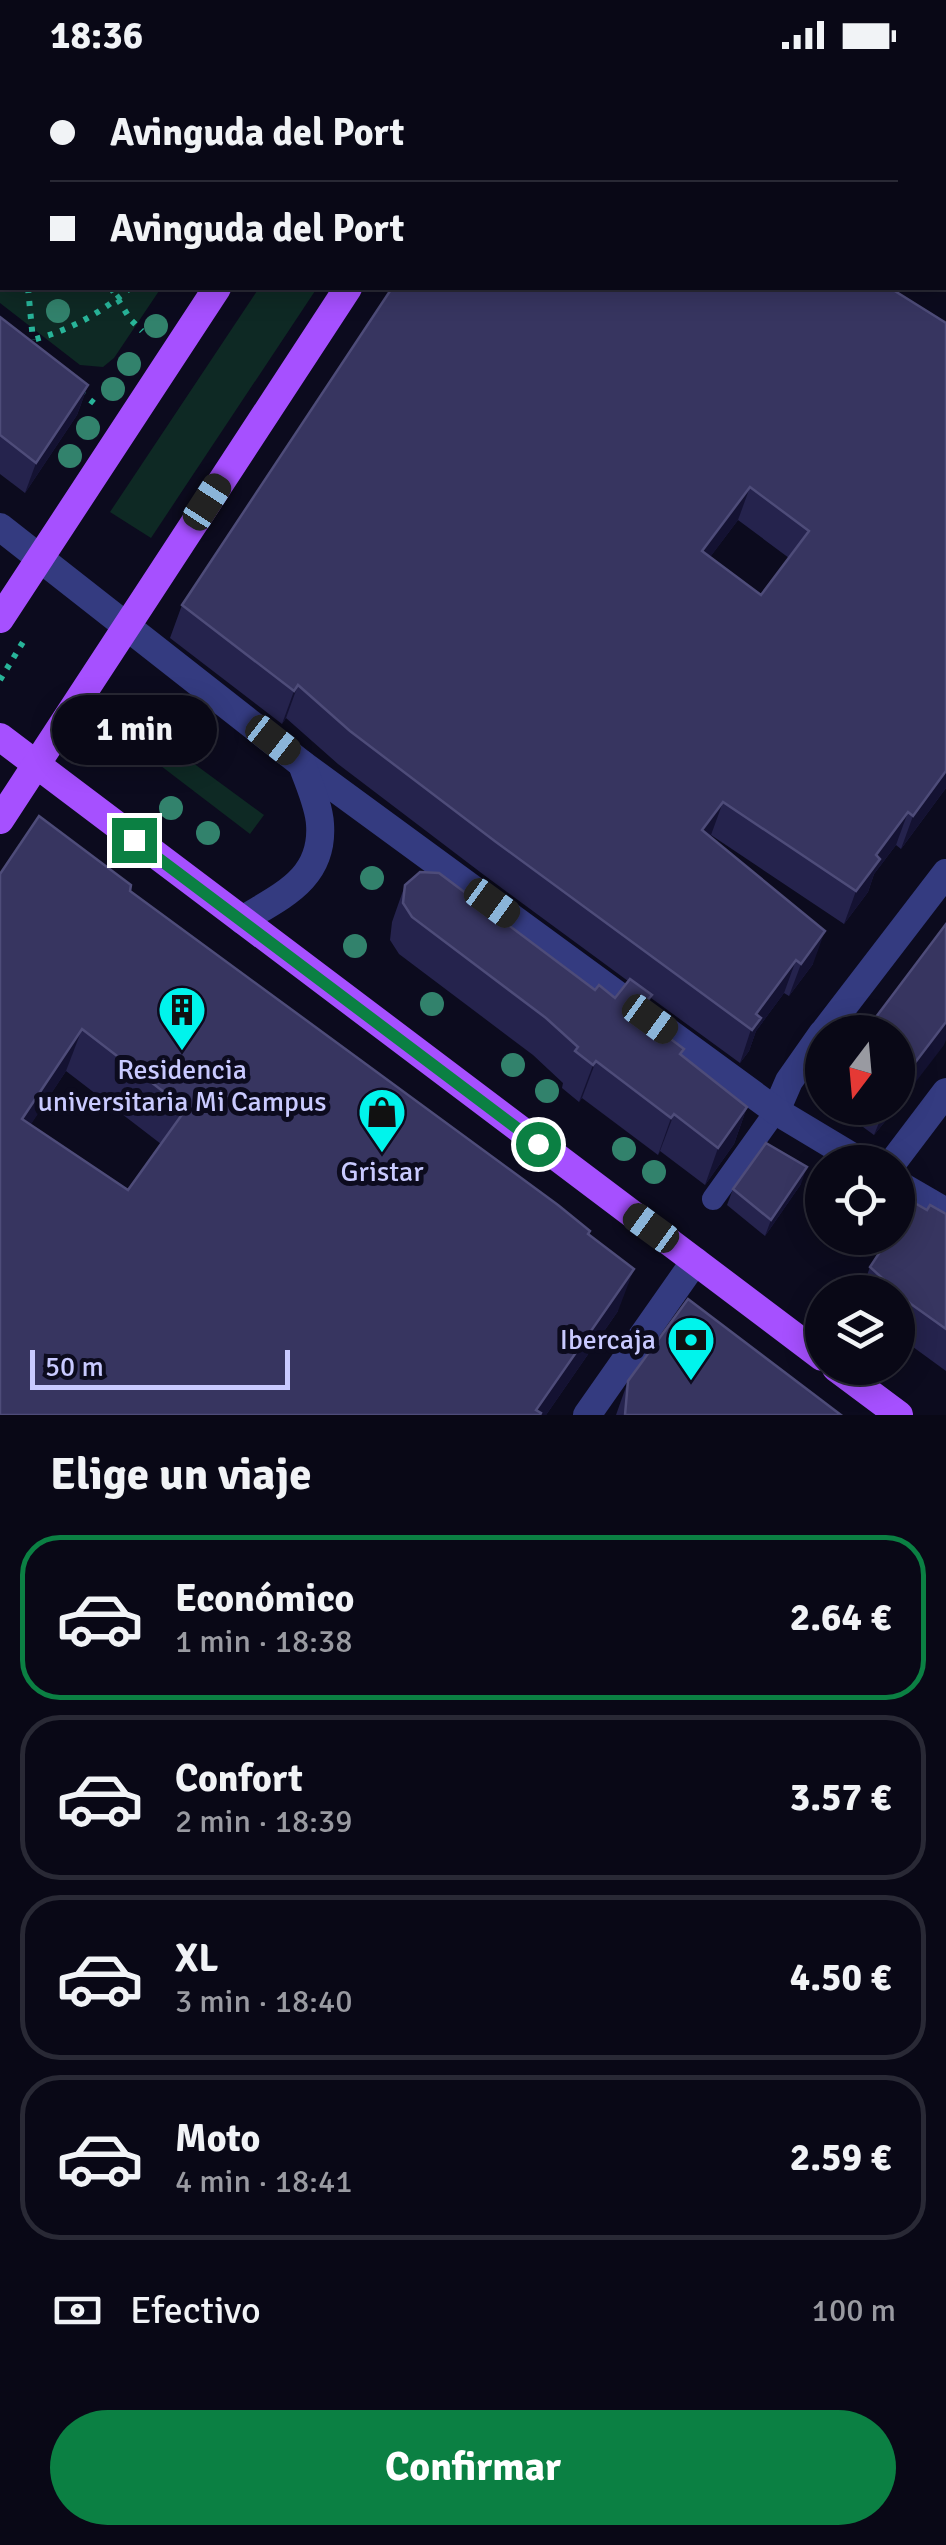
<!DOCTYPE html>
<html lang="es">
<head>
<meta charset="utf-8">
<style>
	body { margin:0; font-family:Signika,sans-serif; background:#171623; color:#f1f3f6; height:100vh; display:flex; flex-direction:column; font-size:38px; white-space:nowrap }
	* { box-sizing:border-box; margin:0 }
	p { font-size:32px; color:#999aa1 }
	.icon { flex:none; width:55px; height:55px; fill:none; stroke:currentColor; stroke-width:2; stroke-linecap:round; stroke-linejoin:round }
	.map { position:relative; height:1345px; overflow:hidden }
	.drawer { display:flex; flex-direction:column; background:#090816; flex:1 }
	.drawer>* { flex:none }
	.top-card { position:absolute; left:0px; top:0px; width:948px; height:220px; box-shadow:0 5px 25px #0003,0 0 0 2px #292935; display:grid; align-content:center; height:220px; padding:0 50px; background:#090816 }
	.needle { width:65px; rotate:196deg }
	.tools { position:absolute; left:805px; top:945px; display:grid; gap:20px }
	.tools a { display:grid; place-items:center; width:110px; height:110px; border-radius:50%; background:#090816; box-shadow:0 5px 25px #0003,0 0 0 2px #292935; font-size:50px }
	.scale { position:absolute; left:30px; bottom:25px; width:260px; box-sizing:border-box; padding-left:10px; border:5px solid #c9caff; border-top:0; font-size:28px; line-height:35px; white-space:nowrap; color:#c9caff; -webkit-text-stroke:8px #0c0b1e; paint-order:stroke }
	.end { position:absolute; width:45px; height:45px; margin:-22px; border:12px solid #0b8043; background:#fff; box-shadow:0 0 0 5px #fff }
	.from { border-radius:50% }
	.bubble { position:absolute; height:70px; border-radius:35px; background:#090816; box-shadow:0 5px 25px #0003,0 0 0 2px #292935; font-size:32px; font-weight:700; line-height:70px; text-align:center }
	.car { position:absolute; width:30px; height:60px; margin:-30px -15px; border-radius:12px; box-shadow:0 0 8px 2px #0007; background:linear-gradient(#222 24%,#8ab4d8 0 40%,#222 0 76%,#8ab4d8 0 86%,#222 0) }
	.top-card b { display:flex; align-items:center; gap:35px; height:95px; font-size:38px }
	.top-card b+b { border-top:2px solid #292935 }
	.top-card i { width:25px; height:25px; background:#f1f3f6 }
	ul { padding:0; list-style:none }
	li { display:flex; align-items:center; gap:30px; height:165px; margin:0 20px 15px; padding:0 30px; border:5px solid #292935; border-radius:40px }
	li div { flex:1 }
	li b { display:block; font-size:38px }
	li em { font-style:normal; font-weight:700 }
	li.on { border-color:#0b8043 }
	li>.icon { width:90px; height:90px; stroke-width:1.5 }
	h2 { padding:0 50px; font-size:45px; line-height:120px }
	.pay { display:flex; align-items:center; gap:25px; height:110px; padding:0 50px; font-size:38px }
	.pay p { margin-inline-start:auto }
	.cta { display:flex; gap:20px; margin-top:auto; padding:20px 50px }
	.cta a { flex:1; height:115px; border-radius:60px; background:#0b8043; color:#fff; font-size:40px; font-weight:700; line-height:115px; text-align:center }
	.status { display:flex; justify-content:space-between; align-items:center; height:70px; padding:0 50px; background:#090816; direction:ltr }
	.status svg { height:28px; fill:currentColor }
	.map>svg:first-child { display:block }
	.green { fill:#0e2924 }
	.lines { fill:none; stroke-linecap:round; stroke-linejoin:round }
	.path { stroke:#28b499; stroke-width:6; stroke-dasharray:5 8; stroke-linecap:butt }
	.pedestrian { stroke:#343b80; stroke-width:22 }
	.minor { stroke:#343b80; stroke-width:28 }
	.tertiary { stroke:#343b80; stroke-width:28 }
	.primary { stroke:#a650ff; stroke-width:28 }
	.tree { fill:#32826c }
	.wall { fill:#25234d; fill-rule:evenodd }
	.shaded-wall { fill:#141232 }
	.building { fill:#373560; stroke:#4e4c79; stroke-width:2.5; fill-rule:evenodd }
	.route { stroke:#0b8043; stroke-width:12 }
	.labels { text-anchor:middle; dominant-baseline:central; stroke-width:10; stroke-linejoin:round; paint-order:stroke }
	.poi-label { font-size:28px; fill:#c9caff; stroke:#0c0b1e }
</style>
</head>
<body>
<div class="status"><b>18:36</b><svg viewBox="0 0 49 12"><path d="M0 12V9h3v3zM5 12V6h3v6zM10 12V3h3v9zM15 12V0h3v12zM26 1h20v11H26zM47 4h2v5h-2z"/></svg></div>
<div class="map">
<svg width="946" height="1345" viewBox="0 0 946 1345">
	<rect width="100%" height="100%" fill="#0c0b1e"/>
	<g class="green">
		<polygon points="0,0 287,0 287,2 2,2 2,218 161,218 114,288 103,297 80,295 0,233"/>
		<polygon points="259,218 317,218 151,468 110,442"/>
		<polygon points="174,679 264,745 250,764 161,696"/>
	</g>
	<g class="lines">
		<g class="path">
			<polyline points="10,0 10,2"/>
			<polyline points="189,0 189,2"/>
			<polyline points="86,2 86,0"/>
			<polyline points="134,2 144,0"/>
			<polyline points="0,35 2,35"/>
			<polyline points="28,218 33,270"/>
			<polyline points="111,218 130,249 142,261"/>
			<path d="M23,272C63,264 99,245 130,218"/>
			<polyline points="80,322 94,333"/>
			<polyline points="0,610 23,572"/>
		</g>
		<polyline class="pedestrian" points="713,1129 776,1041"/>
		<g class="minor">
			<polyline points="915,0 919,2"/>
			<polyline points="945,19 946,20"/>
			<polyline points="824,962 946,803"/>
			<polyline points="776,1041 789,1011 822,964"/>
			<polyline points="893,1092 946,1022"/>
			<polyline points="587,1345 695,1191"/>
		</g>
		<g class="tertiary">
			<polyline points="0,457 302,694 776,1041 861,1092"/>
			<path d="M242,850C281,826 324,809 320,754C319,735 308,712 302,694"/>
			<polyline points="898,1114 946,1142"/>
		</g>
		<g class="primary">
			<polyline points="358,2 360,0"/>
			<polyline points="489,2 491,0"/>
			<polyline points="0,549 217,218"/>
			<polyline points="0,667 822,1287"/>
			<polyline points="0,750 348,218"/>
			<polyline points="836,1298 899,1345"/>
		</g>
	</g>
	<g class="tree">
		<circle cx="58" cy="241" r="12"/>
		<circle cx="156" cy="256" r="12"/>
		<circle cx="129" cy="294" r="12"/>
		<circle cx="113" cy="319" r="12"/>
		<circle cx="88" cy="358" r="12"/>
		<circle cx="70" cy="386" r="12"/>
		<circle cx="171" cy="738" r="12"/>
		<circle cx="208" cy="763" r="12"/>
		<circle cx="372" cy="808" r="12"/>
		<circle cx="355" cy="876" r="12"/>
		<circle cx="432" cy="934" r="12"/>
		<circle cx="513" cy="995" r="12"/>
		<circle cx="547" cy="1021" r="12"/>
		<circle cx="624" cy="1079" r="12"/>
		<circle cx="654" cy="1102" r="12"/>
	</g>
	<g class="wall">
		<polygon points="945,26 946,27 946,214 945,213"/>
		<path d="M890,218L946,718L901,779L896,775L874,804L868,822L844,854L711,765L710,767L813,894L789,926L784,923L756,961L749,981L740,993L651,928L643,949L681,986L747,1037L734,1074L705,1115L660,1081L658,1085L582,1028L579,1032L562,1018L563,1013L533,985L399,884L390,870L392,852L405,815L595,920L615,928L628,911L484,805L338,694L286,648L282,654L170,568L182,535ZM738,450L789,488L761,525L710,487Z"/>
		<polygon points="0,247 88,315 77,345 25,423 0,404"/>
		<path d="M0,804L130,821L590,1161L589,1165L618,1241L546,1345H0ZM66,1001L161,1074L128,1120L30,1055Z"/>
		<polygon points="837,1038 896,1038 874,1065"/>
		<polygon points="801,1114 765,1166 727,1135 733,1119"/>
		<polygon points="927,1140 946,1144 946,1301 898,1266 898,1222 861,1222 870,1197"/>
		<polygon points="628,1311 841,1345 616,1345"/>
	</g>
	<g class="shaded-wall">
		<polygon points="88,315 77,345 25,423 36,393"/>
		<polygon points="750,417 738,450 690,514 702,481"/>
		<polygon points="298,615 286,648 282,654 294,621"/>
		<polygon points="946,701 946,718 901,779 913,746"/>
		<polygon points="723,732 711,765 690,793 702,760"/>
		<polygon points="908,742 896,775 874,804 868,822 844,854 856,821 876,785"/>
		<polygon points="825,861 813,894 789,926 801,894"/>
		<polygon points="796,890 784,923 756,961 749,981 740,993 756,944"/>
		<polygon points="652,925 638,962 636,943"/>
		<polygon points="946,952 946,970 944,975 898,1035 898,1015"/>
		<polygon points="82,959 66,1001 7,1091 22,1049"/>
		<polygon points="596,991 582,1028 579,1032 593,995"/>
		<polygon points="747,1037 734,1074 705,1115 718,1078"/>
		<polygon points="885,1038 896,1038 874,1065"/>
		<polygon points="674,1044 660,1081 658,1085 671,1048"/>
		<polygon points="807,1097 801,1114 765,1166 771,1150"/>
		<polygon points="634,1199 618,1241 546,1345 534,1345 536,1340"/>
	</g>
	<g class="building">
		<polygon points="542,0 904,0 908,2 540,2"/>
		<polygon points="945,26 946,27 946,173 945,172"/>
		<path d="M392,218H890L946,253V701L913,746L908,742L876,785L880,789L856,821L723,732L702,760L825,861L801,894L796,890L756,944L761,948L752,960L496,772L350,661L298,615L294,621L182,535ZM750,417L809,461L761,525L702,481Z"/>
		<polygon points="0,247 88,315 36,393 0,365"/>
		<path d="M39,746L131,815L130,821L558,1135L590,1161L588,1164L634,1199L536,1340L541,1343L540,1345H0V804ZM82,959L186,1039L128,1120L22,1049Z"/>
		<polygon points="420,802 439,803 595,920 599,915 615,928 630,909 652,925 636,943 684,979 680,984 747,1037 718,1078 674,1044 671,1048 596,991 593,995 575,981 578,977 546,948 412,847 403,833 405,815"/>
		<polygon points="946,854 946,952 898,1015 898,962 870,962 874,958 870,955"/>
		<polygon points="766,1073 807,1097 771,1150 733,1119"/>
		<polygon points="913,1132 927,1140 930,1135 946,1144 946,1259 911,1234 870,1197 889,1168 898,1168 898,1155"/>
		<polygon points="688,1229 841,1345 625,1345 628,1311"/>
	</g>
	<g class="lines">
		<polyline class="route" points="134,770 538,1074"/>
	</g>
	<defs>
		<g id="building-pin" transform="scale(2.5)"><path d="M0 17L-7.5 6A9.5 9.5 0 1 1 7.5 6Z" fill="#00f4ec" stroke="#0c0b1e"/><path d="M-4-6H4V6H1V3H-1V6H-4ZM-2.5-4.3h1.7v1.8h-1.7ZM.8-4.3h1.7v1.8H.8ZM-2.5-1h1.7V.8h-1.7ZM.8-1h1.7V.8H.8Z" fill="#111"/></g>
		<g id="shop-pin" transform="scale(2.5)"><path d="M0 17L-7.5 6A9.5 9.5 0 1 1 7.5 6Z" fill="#00f4ec" stroke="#0c0b1e"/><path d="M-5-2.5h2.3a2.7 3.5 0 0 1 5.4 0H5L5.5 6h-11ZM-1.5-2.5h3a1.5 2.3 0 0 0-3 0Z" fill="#111"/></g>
		<g id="bank-pin" transform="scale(2.5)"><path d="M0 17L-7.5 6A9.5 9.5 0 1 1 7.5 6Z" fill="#00f4ec" stroke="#0c0b1e"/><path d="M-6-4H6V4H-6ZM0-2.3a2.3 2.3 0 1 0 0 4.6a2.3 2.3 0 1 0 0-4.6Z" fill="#111"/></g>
	</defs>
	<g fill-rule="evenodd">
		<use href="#building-pin" x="182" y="940"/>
		<use href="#shop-pin" x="382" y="1042"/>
		<use href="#bank-pin" x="691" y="1270"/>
	</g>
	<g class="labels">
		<g class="poi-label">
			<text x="182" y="1000">Residencia<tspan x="182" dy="32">universitaria Mi Campus</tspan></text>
			<text x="382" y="1102">Gristar</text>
			<text x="656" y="1270" text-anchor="end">Ibercaja</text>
		</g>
	</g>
</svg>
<div class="tools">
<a><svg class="needle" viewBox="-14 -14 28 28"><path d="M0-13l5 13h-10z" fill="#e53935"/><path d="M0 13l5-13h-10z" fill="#999aa1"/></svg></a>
<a><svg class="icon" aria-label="locate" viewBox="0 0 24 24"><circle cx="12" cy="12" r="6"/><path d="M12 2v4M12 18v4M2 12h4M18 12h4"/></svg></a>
<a><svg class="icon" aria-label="layers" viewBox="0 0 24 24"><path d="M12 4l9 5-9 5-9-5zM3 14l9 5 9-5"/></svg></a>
</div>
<div class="scale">50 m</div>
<i class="end from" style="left:538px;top:1074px"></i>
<i class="end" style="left:134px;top:770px"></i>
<div class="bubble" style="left:52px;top:625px;width:165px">1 min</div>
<i class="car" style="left:207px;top:432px;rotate:33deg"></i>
<i class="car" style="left:273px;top:670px;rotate:128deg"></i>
<i class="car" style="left:492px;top:833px;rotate:126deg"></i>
<i class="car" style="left:650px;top:949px;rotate:126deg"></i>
<i class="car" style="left:651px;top:1158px;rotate:306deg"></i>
<div class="top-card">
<b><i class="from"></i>Avinguda del Port</b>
<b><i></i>Avinguda del Port</b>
</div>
</div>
<section class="drawer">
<h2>Elige un viaje</h2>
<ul>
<li class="on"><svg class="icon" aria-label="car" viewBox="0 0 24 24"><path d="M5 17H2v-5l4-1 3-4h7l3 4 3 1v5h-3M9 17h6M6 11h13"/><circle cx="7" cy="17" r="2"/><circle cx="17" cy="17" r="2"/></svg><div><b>Económico</b><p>1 min · 18:38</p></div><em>2.64 €</em></li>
<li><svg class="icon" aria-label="car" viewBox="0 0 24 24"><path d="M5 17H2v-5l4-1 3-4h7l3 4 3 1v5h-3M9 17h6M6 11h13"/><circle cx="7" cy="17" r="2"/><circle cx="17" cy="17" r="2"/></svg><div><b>Confort</b><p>2 min · 18:39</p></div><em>3.57 €</em></li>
<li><svg class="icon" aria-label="car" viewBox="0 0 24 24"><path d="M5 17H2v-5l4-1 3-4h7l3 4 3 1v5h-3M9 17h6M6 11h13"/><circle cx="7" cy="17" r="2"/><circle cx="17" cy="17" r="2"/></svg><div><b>XL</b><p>3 min · 18:40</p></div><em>4.50 €</em></li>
<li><svg class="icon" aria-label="car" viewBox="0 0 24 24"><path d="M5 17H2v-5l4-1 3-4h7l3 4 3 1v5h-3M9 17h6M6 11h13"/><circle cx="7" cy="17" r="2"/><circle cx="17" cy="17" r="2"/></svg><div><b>Moto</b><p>4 min · 18:41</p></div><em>2.59 €</em></li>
</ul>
<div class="pay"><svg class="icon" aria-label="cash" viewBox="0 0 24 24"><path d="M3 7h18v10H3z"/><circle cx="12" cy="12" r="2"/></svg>Efectivo<p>100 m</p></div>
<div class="cta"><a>Confirmar</a></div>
</section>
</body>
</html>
